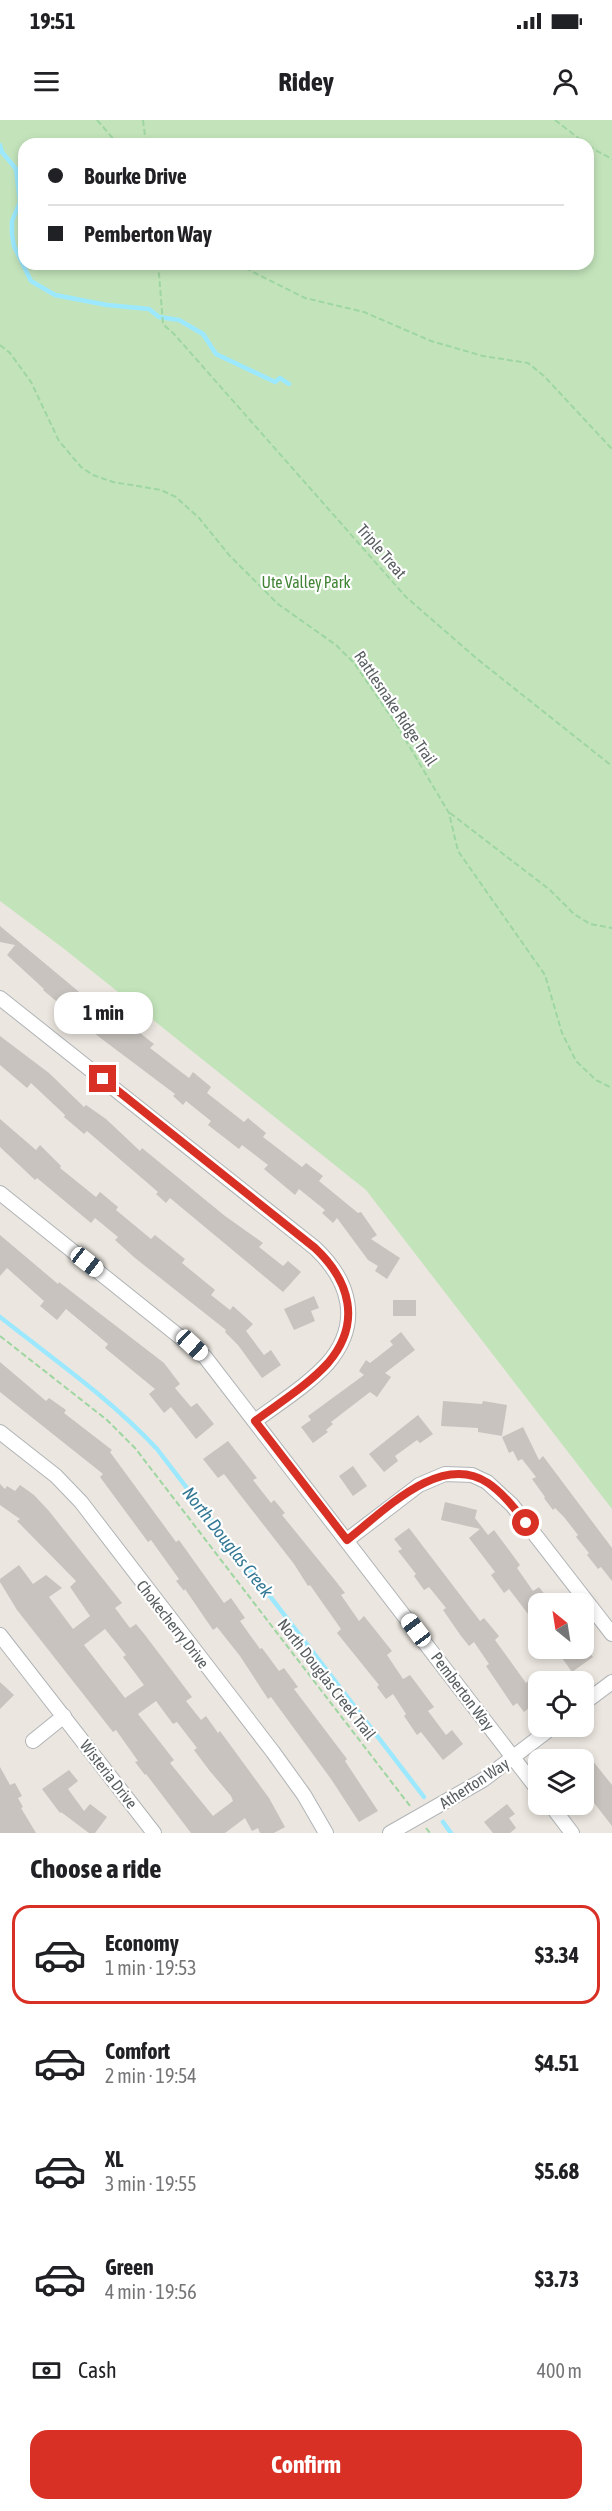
<!DOCTYPE html>
<html lang="en">
<head>
<meta charset="utf-8">
<style>
	body { margin:0; font-family:"Asap Condensed",sans-serif; background:#f2f2f2; color:#202124; height:100vh; display:flex; flex-direction:column; font-size:22px; white-space:nowrap }
	* { box-sizing:border-box; margin:0 }
	p { font-size:20px; color:#757577 }
	.icon { flex:none; width:33px; height:33px; fill:none; stroke:currentColor; stroke-width:2; stroke-linecap:round; stroke-linejoin:round }
	.map { position:relative; height:1713px; overflow:hidden }
	.side { display:flex; flex-direction:column; background:#fff; flex:1 }
	.side>* { flex:none }
	.banner { position:absolute; left:18px; top:18px; width:576px; height:132px; border-radius:18px; box-shadow:0 3px 9px #0003; display:grid; align-content:center; height:132px; padding:0 30px; background:#fff }
	.needle { width:39px; rotate:330deg }
	.tools { position:absolute; left:528px; top:1473px; display:grid; gap:12px }
	.tools a { display:grid; place-items:center; width:66px; height:66px; border-radius:12px; background:#fff; box-shadow:0 3px 9px #0003; font-size:30px }
	.end { position:absolute; width:27px; height:27px; margin:-14px; border:8px solid #d93025; background:#fff; box-shadow:0 0 0 3px #fff }
	.from { border-radius:50% }
	.bubble { position:absolute; height:42px; border-radius:18px; background:#fff; box-shadow:0 3px 9px #0003; font-size:20px; font-weight:700; line-height:42px; text-align:center }
	.car { position:absolute; width:18px; height:36px; margin:-18px -9px; border-radius:8px; box-shadow:0 0 4px 2px #0007; background:linear-gradient(#fff 24%,#345 0 40%,#fff 0 76%,#345 0 86%,#fff 0) }
	.banner b { display:flex; align-items:center; gap:21px; height:57px; font-size:22px }
	.banner b+b { border-top:2px solid #e0e0e0 }
	.banner i { width:15px; height:15px; background:#202124 }
	ul { padding:0; list-style:none }
	li { display:flex; align-items:center; gap:18px; height:99px; margin:0 12px 9px; padding:0 18px; border:3px solid transparent; border-radius:18px }
	li div { flex:1 }
	li b { display:block; font-size:22px }
	li em { font-style:normal; font-weight:700 }
	li.current { border-color:#d93025 }
	li>.icon { width:54px; height:54px; stroke-width:1.5 }
	h2 { padding:0 30px; font-size:27px; line-height:72px }
	.pay { display:flex; align-items:center; gap:15px; height:66px; padding:0 30px; font-size:22px }
	.pay p { margin-inline-start:auto }
	.action { display:flex; gap:12px; margin-top:auto; padding:12px 30px }
	.action a { flex:1; height:69px; border-radius:18px; background:#d93025; color:#fff; font-size:24px; font-weight:700; line-height:69px; text-align:center }
	.status { display:flex; justify-content:space-between; align-items:center; height:42px; padding:0 30px; background:#fff; direction:ltr }
	.status svg { height:16px; fill:currentColor }
	header { display:flex; justify-content:space-between; align-items:center; height:78px; padding:0 30px; background:#fff; font-size:27px; font-weight:700 }
	.map>svg:first-child { display:block }
	.green { fill:#c3e4bb; fill-rule:evenodd }
	.lines { fill:none; stroke-linecap:round; stroke-linejoin:round }
	.stream { stroke:#9ce9ff; stroke-width:4.5 }
	.building { fill:#c8c3be; fill-rule:evenodd }
	.street-casing { stroke:#b0b4b7; stroke-width:16 }
	.path { stroke:#9ed6a1; stroke-width:2; stroke-dasharray:6 3; stroke-linecap:butt }
	.street { stroke:#fff; stroke-width:14 }
	.route { stroke:#d93025; stroke-width:8 }
	.labels { text-anchor:middle; dominant-baseline:central; stroke-width:4.5; stroke-linejoin:round; paint-order:stroke }
	.street-label { font-size:16px; fill:#585e60; stroke:#fff }
	.park-label { font-size:16px; fill:#418334; stroke:#fff }
	.water-label { font-size:18px; font-style:italic; fill:#347895; stroke:#fff }
</style>
</head>
<body>
<div class="status"><b>19:51</b><svg viewBox="0 0 49 12"><path d="M0 12V9h3v3zM5 12V6h3v6zM10 12V3h3v9zM15 12V0h3v12zM26 1h20v11H26zM47 4h2v5h-2z"/></svg></div>
<header><svg class="icon" aria-label="menu" viewBox="0 0 24 24"><path d="M4 6h16M4 12h16M4 18h16"/></svg>Ridey<svg class="icon" aria-label="person" viewBox="0 0 24 24"><circle cx="12" cy="8" r="4"/><path d="M4 21q1-7 8-7t8 7"/></svg></header>
<div class="map">
<svg width="612" height="1713" viewBox="0 0 612 1713">
	<rect width="100%" height="100%" fill="#ebe6df"/>
	<path class="green" d="M0,0H612V1389L366,1070L63,828L0,781ZM24,24H588V144H24Z"/>
	<g class="lines">
		<g class="stream">
			<polyline points="0,25 2,32 16,49 20,82 12,101 12,114 14,126 31,161 55,175 107,185 149,189 159,197 179,200 203,214 216,234 275,262 280,258 289,264"/>
			<path d="M0,1197C53,1239 111,1279 157,1329L424,1677"/>
			<polyline points="443,1702 451,1713"/>
		</g>
	</g>
	<g class="building">
		<polygon points="0,806 102,891 104,889 133,912 135,909 154,924 150,928 189,958 193,952 211,967 207,973 244,1002 248,998 266,1013 263,1017 302,1047 306,1043 323,1056 319,1061 358,1093 361,1092 377,1115 371,1119 400,1138 387,1159 375,1151 378,1146 368,1140 337,1098 333,1103 322,1093 325,1090 299,1069 295,1075 264,1049 268,1045 242,1025 239,1029 208,1005 211,1001 186,981 183,985 173,976 175,974 66,892 68,891 43,870 44,869 7,835 15,825 0,822"/>
		<polygon points="0,916 49,953 84,987 86,985 106,999 140,1031 142,1028 225,1096 263,1123 259,1127 283,1146 288,1141 301,1152 283,1172 170,1078 166,1083 156,1074 158,1072 87,1011 84,1014 64,997 65,995 31,963 27,968 0,945"/>
		<polygon points="0,999 36,1030 40,1025 61,1046 60,1048 96,1077 100,1072 118,1087 116,1090 151,1119 155,1115 185,1139 182,1143 215,1170 211,1175 230,1190 233,1186 253,1204 246,1211 264,1235 271,1230 281,1245 262,1258 238,1225 225,1212 226,1210 135,1138 115,1120 118,1117 95,1098 91,1103 37,1058 35,1060 0,1027"/>
		<polygon points="0,1115 58,1164 59,1162 164,1243 180,1264 175,1268 191,1287 197,1283 214,1304 196,1319 171,1287 164,1293 149,1274 155,1269 105,1228 108,1224 66,1189 57,1200 40,1186 44,1181 7,1148 0,1156"/>
		<polygon points="314,1176 319,1188 311,1191 315,1201 294,1210 284,1189"/>
		<rect x="393" y="1180" width="23" height="16"/>
		<polygon points="401,1212 415,1230 385,1253 391,1257 377,1277 370,1272 331,1302 333,1304 326,1310 328,1312 313,1323 301,1307 311,1300 308,1296 364,1255 359,1251 366,1240 370,1243 393,1225 390,1221"/>
		<polygon points="0,1242 46,1281 49,1278 66,1290 64,1293 112,1330 110,1332 176,1422 179,1420 224,1483 231,1478 245,1498 240,1501 260,1529 262,1528 279,1551 284,1548 298,1567 294,1569 347,1639 345,1641 378,1691 359,1702 331,1659 271,1577 268,1579 240,1536 217,1507 213,1510 185,1469 184,1471 176,1461 179,1459 151,1420 148,1422 100,1357 103,1354 0,1272"/>
		<polygon points="443,1281 482,1284 483,1281 507,1285 502,1316 478,1312 478,1308 441,1306"/>
		<polygon points="418,1295 433,1314 420,1323 417,1320 395,1336 398,1341 384,1352 369,1334"/>
		<polygon points="523,1307 539,1340 543,1336 612,1428 612,1461 601,1447 598,1449 587,1435 589,1433 576,1417 578,1415 564,1397 555,1388 553,1390 544,1378 545,1377 532,1359 536,1357 522,1339 518,1341 513,1331 509,1333 502,1317"/>
		<polygon points="228,1321 257,1358 253,1360 271,1383 274,1380 285,1393 282,1395 334,1459 345,1473 341,1475 359,1501 364,1496 392,1531 387,1535 403,1559 410,1555 434,1587 428,1591 446,1615 452,1610 463,1624 443,1640 421,1612 417,1615 404,1596 406,1594 393,1574 386,1579 377,1567 379,1565 337,1513 341,1509 310,1465 308,1466 294,1444 224,1354 218,1358 203,1339"/>
		<polygon points="353,1346 367,1366 353,1376 339,1356"/>
		<path d="M0,1364L5,1369L7,1366L15,1371L20,1365L34,1375L49,1391L122,1483L115,1488L130,1508L136,1504L145,1515L192,1577L186,1581L201,1600L206,1596L218,1613L220,1611L269,1678L285,1707L274,1713H260L258,1708L252,1711L245,1698L225,1713H191L146,1654L145,1655L135,1642L138,1641L116,1610L113,1612L17,1490L0,1462V1459L19,1445L33,1464L46,1455L62,1468L49,1477L73,1509L90,1496L70,1467L76,1461L17,1401L20,1399L0,1385ZM105,1509L126,1535L123,1537L144,1565L125,1578L84,1525ZM156,1581L173,1604L177,1602L197,1628L194,1630L209,1650L231,1676L233,1681L213,1696L170,1643L174,1640L138,1594Z"/>
		<polygon points="445,1382 477,1390 475,1398 488,1415 494,1410 520,1445 517,1448 533,1471 539,1467 549,1480 538,1484 538,1507 509,1469 504,1473 491,1455 495,1452 469,1418 480,1409 441,1400"/>
		<polygon points="409,1408 480,1501 484,1498 499,1516 495,1520 526,1563 531,1558 538,1568 538,1581 524,1592 517,1583 513,1586 486,1546 489,1544 474,1522 469,1526 461,1516 443,1490 446,1488 429,1467 424,1470 414,1456 416,1454 398,1431 402,1429 394,1419"/>
		<polygon points="555,1528 586,1528 593,1537 572,1552"/>
		<polygon points="0,1562 14,1575 0,1589"/>
		<polygon points="584,1630 612,1665 612,1706 591,1679 584,1684"/>
		<polygon points="0,1647 10,1665 15,1663 22,1676 18,1678 23,1687 21,1688 36,1713 0,1713"/>
		<polygon points="69,1650 78,1661 68,1669 84,1691 90,1684 107,1697 95,1713 89,1713 61,1692 60,1693 42,1669"/>
		<polygon points="507,1684 515,1694 509,1698 516,1708 510,1713 493,1713 484,1702"/>
	</g>
	<g class="lines">
		<g class="street-casing">
			<g id="street">
				<path d="M0,878L315,1128C350,1161 362,1203 328,1243C308,1265 279,1283 255,1301"/>
				<polyline points="0,1073 205,1237 538,1670"/>
				<polyline points="0,1312 56,1356 81,1382 273,1632 304,1675 326,1713"/>
				<polyline points="347,1420 419,1365 445,1354 472,1355 487,1362 512,1385 612,1514"/>
				<polyline points="0,1515 154,1713"/>
				<polyline points="584,1583 612,1562"/>
				<polyline points="33,1621 64,1596"/>
				<polyline points="550,1684 572,1713"/>
				<polyline points="390,1713 483,1660 554,1606"/>
			</g>
		</g>
		<g class="path">
			<polyline points="97,0 118,24"/>
			<polyline points="143,0 146,24"/>
			<polyline points="555,0 586,24"/>
			<polyline points="588,26 612,39"/>
			<polyline points="155,144 159,154 163,204 174,214 406,477 476,538 612,646"/>
			<polyline points="237,144 305,178 364,192 431,221 483,236 528,243 544,256 612,329"/>
			<polyline points="0,225 10,233 31,262 59,321 81,347 93,355 113,362 161,370 176,377 199,398 229,435 278,484 336,525 354,543 396,604 449,693 458,731 545,855 562,913 576,941 596,960 612,968"/>
			<polyline points="450,693 550,770 574,794 590,804 612,808"/>
			<polyline points="0,1216 107,1300 135,1328 410,1686"/>
			<polyline points="426,1708 430,1713"/>
		</g>
		<use href="#street" class="street"/>
	</g>
	<g class="lines">
		<path class="route" d="M103,959L315,1128C350,1161 362,1203 328,1243C308,1265 279,1283 255,1301L347,1420C383,1392 440,1331 488,1363C503,1373 515,1389 526,1403"/>
	</g>
	<g class="labels">
		<g class="street-label">
			<text transform="translate(382 431) rotate(49)">Triple Treat</text>
			<text transform="translate(396 588) rotate(56)">Rattlesnake Ridge Trail</text>
			<text transform="translate(173 1504) rotate(52)">Chokecherry Drive</text>
			<text transform="translate(327 1559) rotate(52)">North Douglas Creek Trail</text>
			<text transform="translate(463 1571) rotate(53)">Pemberton Way</text>
			<text transform="translate(109 1654) rotate(52)">Wisteria Drive</text>
			<text transform="translate(474 1663) rotate(-33)">Atherton Way</text>
		</g>
		<g class="park-label">
			<text x="306" y="462">Ute Valley Park</text>
		</g>
		<g class="water-label">
			<text transform="translate(228 1422) rotate(52)">North Douglas Creek</text>
		</g>
	</g>
</svg>
<div class="tools">
<a><svg class="needle" viewBox="-14 -14 28 28"><path d="M0-13l5 13h-10z" fill="#e53935"/><path d="M0 13l5-13h-10z" fill="#757577"/></svg></a>
<a><svg class="icon" aria-label="locate" viewBox="0 0 24 24"><circle cx="12" cy="12" r="6"/><path d="M12 2v4M12 18v4M2 12h4M18 12h4"/></svg></a>
<a><svg class="icon" aria-label="layers" viewBox="0 0 24 24"><path d="M12 4l9 5-9 5-9-5zM3 14l9 5 9-5"/></svg></a>
</div>
<i class="end from" style="left:526px;top:1403px"></i>
<i class="end" style="left:103px;top:959px"></i>
<div class="bubble" style="left:54px;top:872px;width:99px">1 min</div>
<i class="car" style="left:87px;top:1142px;rotate:128deg"></i>
<i class="car" style="left:192px;top:1225px;rotate:133deg"></i>
<i class="car" style="left:416px;top:1510px;rotate:323deg"></i>
<div class="banner">
<b><i class="from"></i>Bourke Drive</b>
<b><i></i>Pemberton Way</b>
</div>
</div>
<section class="side">
<h2>Choose a ride</h2>
<ul>
<li class="current"><svg class="icon" aria-label="car" viewBox="0 0 24 24"><path d="M5 17H2v-5l4-1 3-4h7l3 4 3 1v5h-3M9 17h6M6 11h13"/><circle cx="7" cy="17" r="2"/><circle cx="17" cy="17" r="2"/></svg><div><b>Economy</b><p>1 min · 19:53</p></div><em>$3.34</em></li>
<li><svg class="icon" aria-label="car" viewBox="0 0 24 24"><path d="M5 17H2v-5l4-1 3-4h7l3 4 3 1v5h-3M9 17h6M6 11h13"/><circle cx="7" cy="17" r="2"/><circle cx="17" cy="17" r="2"/></svg><div><b>Comfort</b><p>2 min · 19:54</p></div><em>$4.51</em></li>
<li><svg class="icon" aria-label="car" viewBox="0 0 24 24"><path d="M5 17H2v-5l4-1 3-4h7l3 4 3 1v5h-3M9 17h6M6 11h13"/><circle cx="7" cy="17" r="2"/><circle cx="17" cy="17" r="2"/></svg><div><b>XL</b><p>3 min · 19:55</p></div><em>$5.68</em></li>
<li><svg class="icon" aria-label="car" viewBox="0 0 24 24"><path d="M5 17H2v-5l4-1 3-4h7l3 4 3 1v5h-3M9 17h6M6 11h13"/><circle cx="7" cy="17" r="2"/><circle cx="17" cy="17" r="2"/></svg><div><b>Green</b><p>4 min · 19:56</p></div><em>$3.73</em></li>
</ul>
<div class="pay"><svg class="icon" aria-label="cash" viewBox="0 0 24 24"><path d="M3 7h18v10H3z"/><circle cx="12" cy="12" r="2"/></svg>Cash<p>400 m</p></div>
<div class="action"><a>Confirm</a></div>
</section>
</body>
</html>
